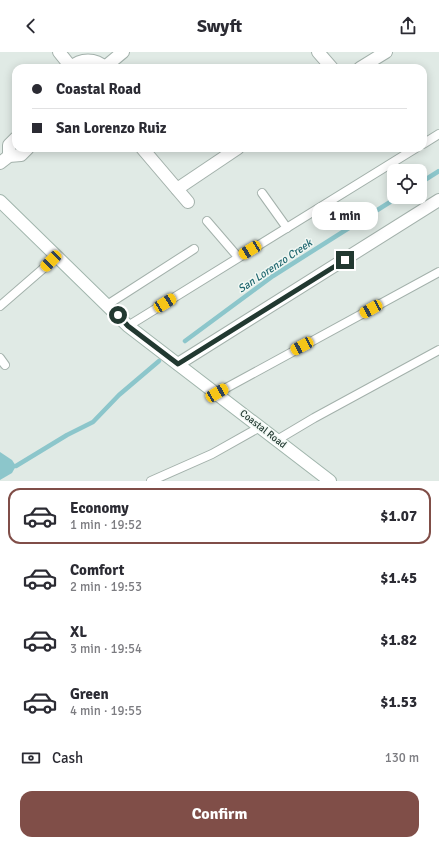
<!DOCTYPE html>
<html lang="en">
<head>
<meta charset="utf-8">
<style>
	body { margin:0; font-family:Signika,sans-serif; background:#f7f7f7; color:#2b2b33; height:100vh; display:flex; flex-direction:column; font-size:15px; white-space:nowrap }
	* { box-sizing:border-box; margin:0 }
	p { font-size:13px; color:#7c7c81 }
	.icon { flex:none; width:22px; height:22px; fill:none; stroke:currentColor; stroke-width:2; stroke-linecap:round; stroke-linejoin:round }
	.map { position:relative; height:429px; overflow:hidden }
	.side { display:flex; flex-direction:column; background:#fff; flex:1 }
	.side>* { flex:none }
	.hud { position:absolute; left:12px; top:12px; width:415px; height:88px; border-radius:12px; box-shadow:0 2px 10px #0003; display:grid; align-content:center; height:88px; padding:0 20px; background:#fff }
	.buttons { position:absolute; left:387px; top:112px; display:grid; gap:8px }
	.buttons a { display:grid; place-items:center; width:40px; height:40px; border-radius:8px; background:#fff; box-shadow:0 2px 10px #0003; font-size:20px }
	.end { position:absolute; width:18px; height:18px; margin:-9px; border:5px solid #223931; background:#fff; box-shadow:0 0 0 2px #fff }
	.from { border-radius:50% }
	.bubble { position:absolute; height:28px; border-radius:12px; background:#fff; box-shadow:0 2px 10px #0003; font-size:13px; font-weight:700; line-height:28px; text-align:center }
	.car { position:absolute; width:12px; height:24px; margin:-12px -6px; border-radius:5px; box-shadow:0 0 3px 1px #0007; background:linear-gradient(#f5c518 24%,#345 0 40%,#f5c518 0 76%,#345 0 86%,#f5c518 0) }
	.hud b { display:flex; align-items:center; gap:14px; height:38px; font-size:15px }
	.hud b+b { border-top:1px solid #e1e1e2 }
	.hud i { width:10px; height:10px; background:#2b2b33 }
	ul { padding:7px 0 0; list-style:none }
	li { display:flex; align-items:center; gap:12px; height:56px; margin:0 8px 6px; padding:0 12px; border:2px solid transparent; border-radius:12px }
	li div { flex:1 }
	li b { display:block; font-size:15px }
	li em { font-style:normal; font-weight:700 }
	li.current { border-color:#804e48 }
	li>.icon { width:36px; height:36px; stroke-width:1.5 }
	.pay { display:flex; align-items:center; gap:10px; height:44px; padding:0 20px; font-size:15px }
	.pay p { margin-inline-start:auto }
	.button { display:flex; gap:8px; margin-top:auto; padding:8px 20px }
	.button a { flex:1; height:46px; border-radius:12px; background:#804e48; color:#fff; font-size:16px; font-weight:700; line-height:46px; text-align:center }
	header { display:flex; justify-content:space-between; align-items:center; height:52px; padding:0 20px; background:#fff; font-size:18px; font-weight:700 }
	.map>svg:first-child { display:block }
	.water { fill:#8cc6cb }
	.lines { fill:none; stroke-linecap:round; stroke-linejoin:round }
	.stream { stroke:#8cc6cb; stroke-width:4.5 }
	.service-casing { stroke:#a3b1ab; stroke-width:10 }
	.minor-casing { stroke:#a3b1ab; stroke-width:14 }
	.secondary-casing { stroke:#a0b5ac; stroke-width:14 }
	.service { stroke:#fff; stroke-width:8 }
	.minor { stroke:#fff; stroke-width:12 }
	.secondary { stroke:#fff; stroke-width:12 }
	.route { stroke:#223931; stroke-width:5 }
	.labels { text-anchor:middle; dominant-baseline:central; stroke-width:3; stroke-linejoin:round; paint-order:stroke }
	.street-label { font-size:10px; fill:#223931; stroke:#f0f7f3 }
	.water-label { font-size:11px; font-style:italic; fill:#216870; stroke:#f0f7f3 }
</style>
</head>
<body>
<header><svg class="icon" aria-label="back" viewBox="0 0 24 24"><path d="M15 5l-7 7 7 7"/></svg>Swyft<svg class="icon" aria-label="share" viewBox="0 0 24 24"><path d="M12 15V3M7 8l5-5 5 5M5 13v7h14v-7"/></svg></header>
<div class="map">
<svg width="439" height="429" viewBox="0 0 439 429">
	<rect width="100%" height="100%" fill="#e0eae5"/>
	<polygon class="water" points="0,400 12,408 16,414 12,421 0,428"/>
	<g class="lines">
		<g class="stream">
			<polyline points="420,131 439,119"/>
			<polyline points="185,289 273,224 398,145"/>
			<polyline points="16,414 67,383 93,370 119,343 159,309"/>
		</g>
		<g class="service-casing">
			<g id="service">
				<polyline points="423,92 439,82"/>
				<polyline points="262,141 287,176"/>
				<polyline points="207,169 238,205"/>
				<polyline points="107,253 194,197"/>
				<polyline points="0,254 45,215 57,203"/>
				<polyline points="128,274 416,96"/>
				<polyline points="0,306 5,313"/>
				<polyline points="217,341 439,220"/>
				<polyline points="277,388 314,366 439,298"/>
				<polyline points="151,429 212,402 260,375"/>
			</g>
		</g>
		<g class="minor-casing">
			<g id="minor">
				<polyline points="59,0 71,15"/>
				<polyline points="318,0 332,16"/>
				<polyline points="105,15 123,0"/>
				<path d="M70,16C81,6 95,6 106,16"/>
				<polyline points="360,16 386,0"/>
				<polyline points="142,96 188,150"/>
				<polyline points="9,104 9,93 16,86"/>
				<polyline points="0,111 9,104 21,103 28,96"/>
				<polyline points="177,137 238,96"/>
				<polyline points="178,312 439,148"/>
			</g>
		</g>
		<g class="secondary-casing">
			<polyline id="secondary" points="0,149 128,274 330,429"/>
		</g>
		<use href="#service" class="service"/>
		<use href="#minor" class="minor"/>
		<use href="#secondary" class="secondary"/>
	</g>
	<g class="lines">
		<polyline class="route" points="118,263 128,274 178,312 345,208"/>
	</g>
	<g class="labels">
		<g class="street-label">
			<text transform="translate(263 377) rotate(38)">Coastal Road</text>
		</g>
		<g class="water-label">
			<text transform="translate(275 214) rotate(-34)">San Lorenzo Creek</text>
		</g>
	</g>
</svg>
<div class="buttons">
<a><svg class="icon" aria-label="locate" viewBox="0 0 24 24"><circle cx="12" cy="12" r="6"/><path d="M12 2v4M12 18v4M2 12h4M18 12h4"/></svg></a>
</div>
<i class="end from" style="left:118px;top:263px"></i>
<i class="end" style="left:345px;top:208px"></i>
<div class="bubble" style="left:312px;top:150px;width:66px">1 min</div>
<i class="car" style="left:250px;top:198px;rotate:239deg"></i>
<i class="car" style="left:51px;top:209px;rotate:225deg"></i>
<i class="car" style="left:165px;top:251px;rotate:58deg"></i>
<i class="car" style="left:371px;top:257px;rotate:241deg"></i>
<i class="car" style="left:302px;top:294px;rotate:242deg"></i>
<i class="car" style="left:217px;top:341px;rotate:60deg"></i>
<div class="hud">
<b><i class="from"></i>Coastal Road</b>
<b><i></i>San Lorenzo Ruiz</b>
</div>
</div>
<section class="side">
<ul>
<li class="current"><svg class="icon" aria-label="car" viewBox="0 0 24 24"><path d="M5 17H2v-5l4-1 3-4h7l3 4 3 1v5h-3M9 17h6M6 11h13"/><circle cx="7" cy="17" r="2"/><circle cx="17" cy="17" r="2"/></svg><div><b>Economy</b><p>1 min · 19:52</p></div><em>$1.07</em></li>
<li><svg class="icon" aria-label="car" viewBox="0 0 24 24"><path d="M5 17H2v-5l4-1 3-4h7l3 4 3 1v5h-3M9 17h6M6 11h13"/><circle cx="7" cy="17" r="2"/><circle cx="17" cy="17" r="2"/></svg><div><b>Comfort</b><p>2 min · 19:53</p></div><em>$1.45</em></li>
<li><svg class="icon" aria-label="car" viewBox="0 0 24 24"><path d="M5 17H2v-5l4-1 3-4h7l3 4 3 1v5h-3M9 17h6M6 11h13"/><circle cx="7" cy="17" r="2"/><circle cx="17" cy="17" r="2"/></svg><div><b>XL</b><p>3 min · 19:54</p></div><em>$1.82</em></li>
<li><svg class="icon" aria-label="car" viewBox="0 0 24 24"><path d="M5 17H2v-5l4-1 3-4h7l3 4 3 1v5h-3M9 17h6M6 11h13"/><circle cx="7" cy="17" r="2"/><circle cx="17" cy="17" r="2"/></svg><div><b>Green</b><p>4 min · 19:55</p></div><em>$1.53</em></li>
</ul>
<div class="pay"><svg class="icon" aria-label="cash" viewBox="0 0 24 24"><path d="M3 7h18v10H3z"/><circle cx="12" cy="12" r="2"/></svg>Cash<p>130 m</p></div>
<div class="button"><a>Confirm</a></div>
</section>
</body>
</html>
